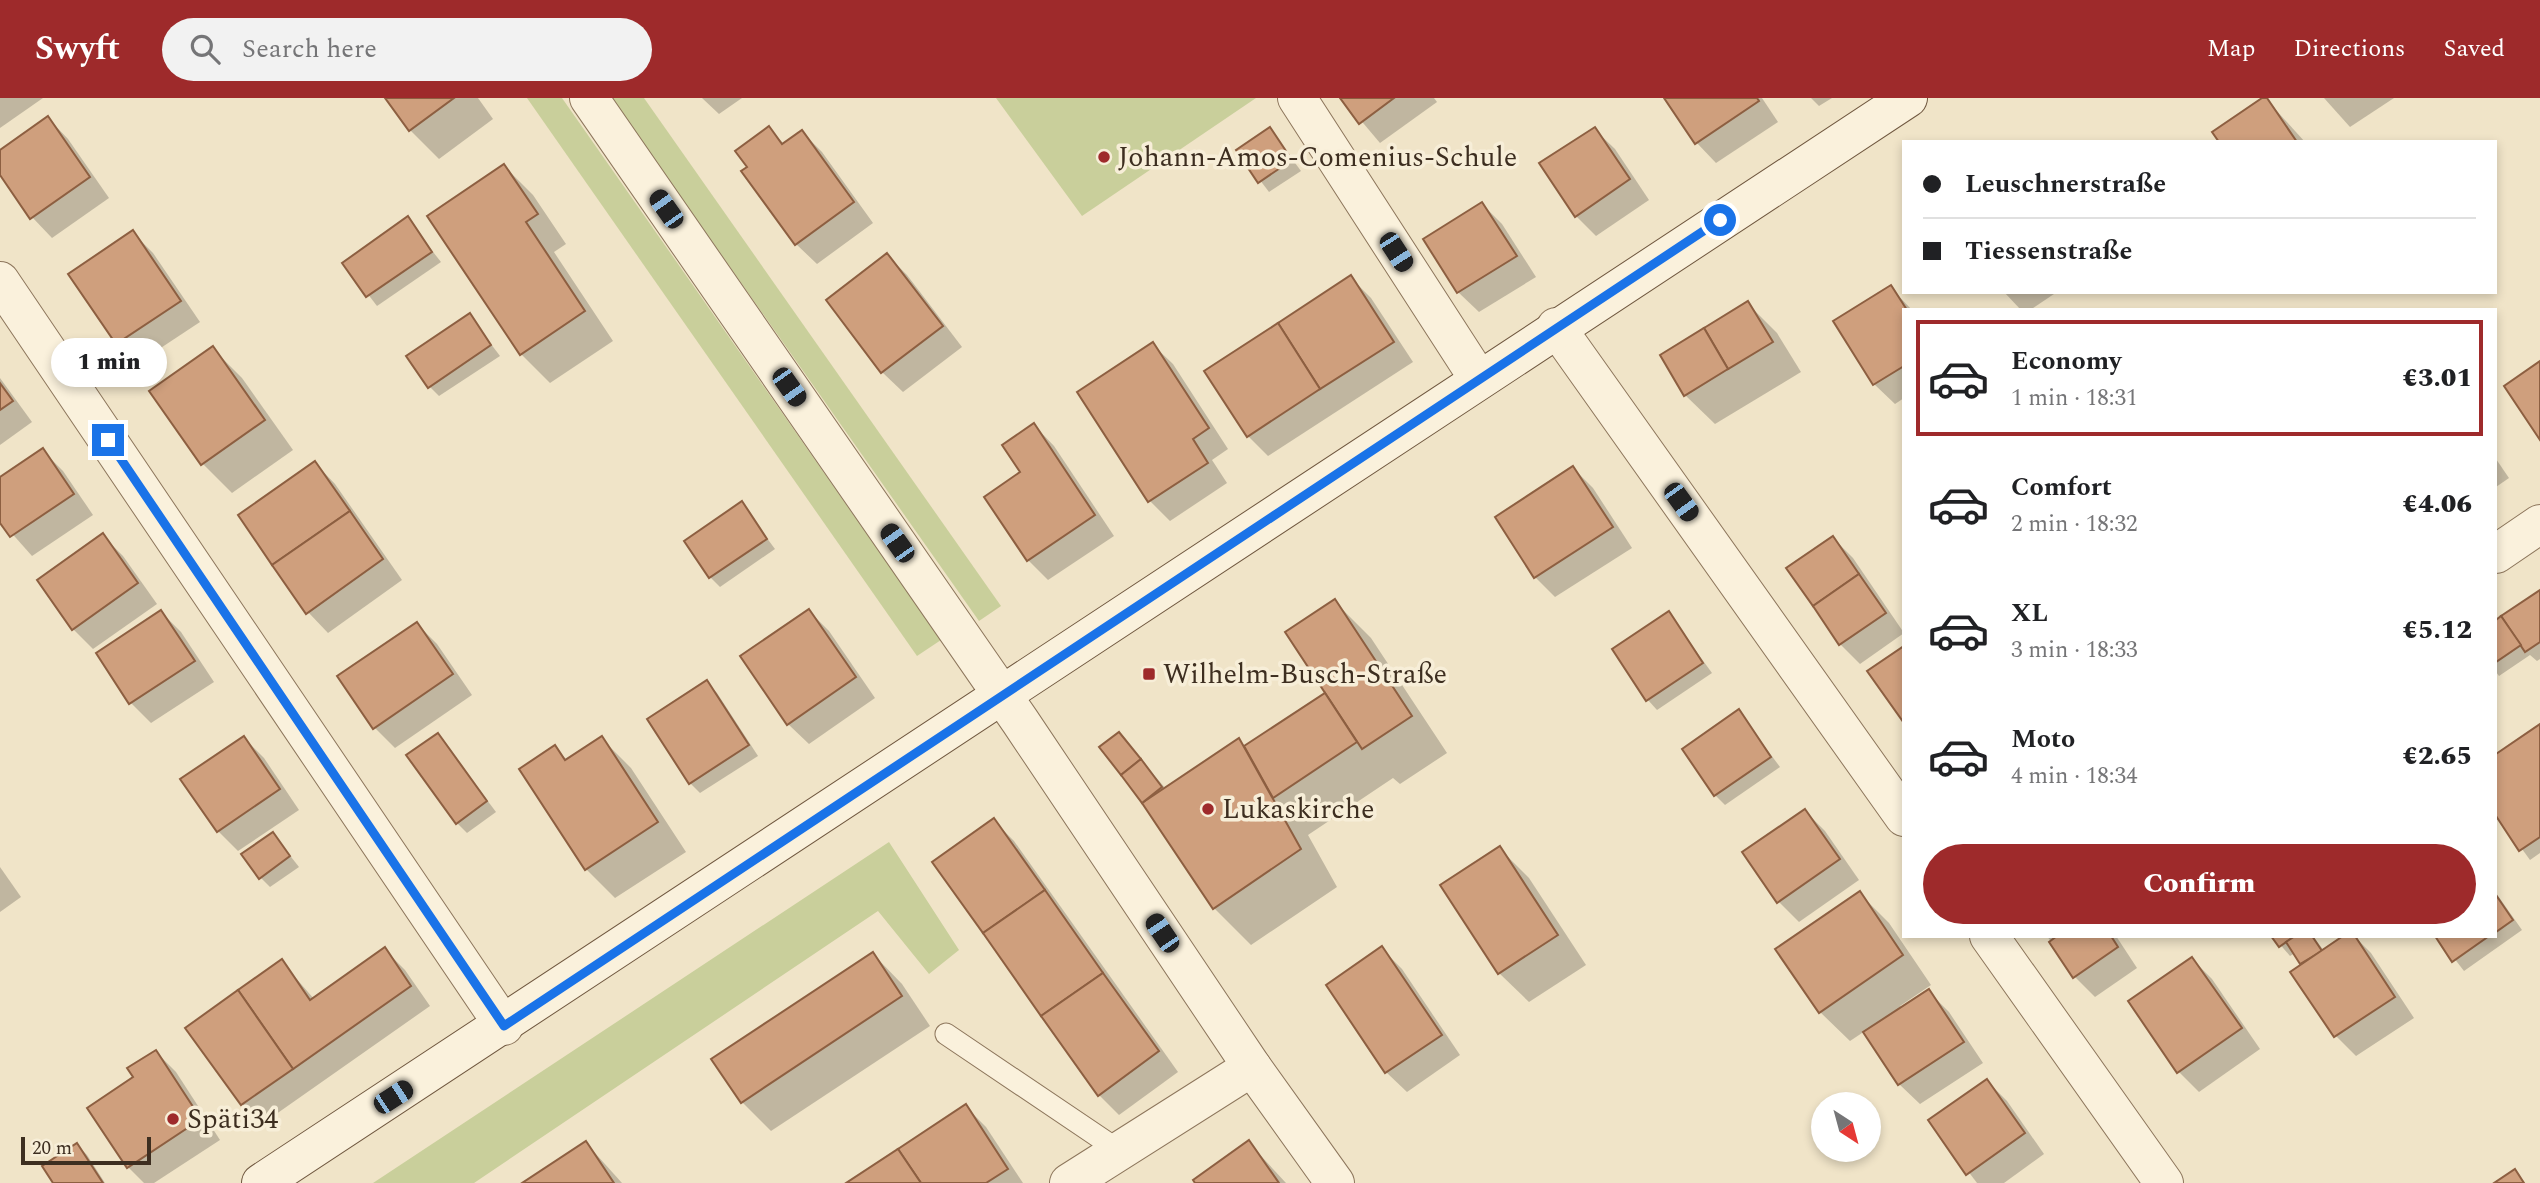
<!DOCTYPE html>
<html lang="en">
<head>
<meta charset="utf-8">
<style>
	body { margin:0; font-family:Spectral,serif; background:#f2f2f2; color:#202124; height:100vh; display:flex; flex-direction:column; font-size:26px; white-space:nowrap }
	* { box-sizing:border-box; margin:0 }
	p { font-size:23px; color:#757577 }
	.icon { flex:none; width:38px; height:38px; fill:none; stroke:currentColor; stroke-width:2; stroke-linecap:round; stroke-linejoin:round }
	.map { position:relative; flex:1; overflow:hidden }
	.sheet { position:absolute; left:1902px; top:210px; width:595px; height:630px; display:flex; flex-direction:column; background:#fff; border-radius:0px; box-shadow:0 4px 10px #0003 }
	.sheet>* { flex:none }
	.banner { position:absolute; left:1902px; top:42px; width:595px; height:154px; border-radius:0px; box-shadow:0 4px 10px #0003; display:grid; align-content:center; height:154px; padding:0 21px; background:#fff }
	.needle { width:46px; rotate:144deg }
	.fabs { position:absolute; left:1811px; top:994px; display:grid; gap:14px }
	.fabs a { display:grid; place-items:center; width:70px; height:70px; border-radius:50%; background:#fff; box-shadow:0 4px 10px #0003; font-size:35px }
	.scale { position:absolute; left:21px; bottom:18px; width:130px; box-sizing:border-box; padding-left:7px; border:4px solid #3d2e20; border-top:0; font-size:19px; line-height:24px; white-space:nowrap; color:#3d2e20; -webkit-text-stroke:5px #f7eed8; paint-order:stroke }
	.end { position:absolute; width:32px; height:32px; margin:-16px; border:9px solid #1a73e8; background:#fff; box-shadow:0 0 0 4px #fff }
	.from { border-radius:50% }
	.bubble { position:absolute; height:49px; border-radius:24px; background:#fff; box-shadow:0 4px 10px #0003; font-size:23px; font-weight:800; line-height:49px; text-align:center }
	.car { position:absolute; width:21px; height:42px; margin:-21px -10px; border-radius:9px; box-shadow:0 0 5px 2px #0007; background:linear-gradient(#222 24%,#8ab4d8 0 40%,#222 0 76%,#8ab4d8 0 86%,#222 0) }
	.banner b { display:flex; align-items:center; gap:24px; height:66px; font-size:26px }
	.banner b+b { border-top:2px solid #e0e0e0 }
	.banner i { width:18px; height:18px; background:#202124 }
	ul { padding:12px 0 0; list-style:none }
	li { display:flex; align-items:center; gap:21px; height:116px; margin:0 14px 10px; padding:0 7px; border:4px solid transparent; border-radius:0px }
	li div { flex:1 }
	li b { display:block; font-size:26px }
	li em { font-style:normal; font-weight:800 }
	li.current { border-color:#9e2a2b }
	li>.icon { width:63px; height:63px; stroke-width:1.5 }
	.cta { display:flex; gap:14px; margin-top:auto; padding:14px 21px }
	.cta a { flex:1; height:80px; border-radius:42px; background:#9e2a2b; color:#fff; font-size:28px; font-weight:800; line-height:80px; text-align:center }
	header { display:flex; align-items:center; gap:42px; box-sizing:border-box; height:98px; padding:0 35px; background:#9e2a2b; color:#fff }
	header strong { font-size:33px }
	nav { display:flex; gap:38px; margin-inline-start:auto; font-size:24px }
	.search { width:490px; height:63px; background:#f2f2f2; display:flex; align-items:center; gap:18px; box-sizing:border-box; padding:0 24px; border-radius:38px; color:#757577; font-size:26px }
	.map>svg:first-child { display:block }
	.green { fill:#c9cf9b }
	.shadow { fill:#0003 }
	.building { fill:#cf9f7d; stroke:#8d5f41; stroke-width:2 }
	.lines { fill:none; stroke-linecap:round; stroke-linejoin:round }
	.service-casing { stroke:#8d765c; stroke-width:23 }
	.minor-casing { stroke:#8d765c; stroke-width:40 }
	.secondary-casing { stroke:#6f573f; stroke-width:40 }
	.service { stroke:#faf1dc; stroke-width:21 }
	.minor { stroke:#faf1dc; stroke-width:38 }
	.secondary { stroke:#faf1dc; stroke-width:38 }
	.route { stroke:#1a73e8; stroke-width:9 }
	.poi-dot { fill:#9e2a2b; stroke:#f7eed8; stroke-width:2.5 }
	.labels { text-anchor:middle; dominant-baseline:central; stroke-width:7; stroke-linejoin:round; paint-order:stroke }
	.poi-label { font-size:28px; fill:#3d2e20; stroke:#f7eed8; text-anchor:start }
</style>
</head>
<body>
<header>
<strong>Swyft</strong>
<div class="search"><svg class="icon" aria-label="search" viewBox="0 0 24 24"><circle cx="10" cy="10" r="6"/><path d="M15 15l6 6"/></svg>Search here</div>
<nav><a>Map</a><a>Directions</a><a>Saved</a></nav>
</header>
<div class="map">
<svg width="2540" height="1085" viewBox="0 0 2540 1085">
	<rect width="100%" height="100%" fill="#f0e4c8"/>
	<g class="green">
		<polygon points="527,0 562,0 941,542 917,558"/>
		<polygon points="611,0 644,0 1001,508 979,523"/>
		<polygon points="996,0 1256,0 1082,118"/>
		<polygon points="889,744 959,852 929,876 878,813 474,1085 373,1085"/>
	</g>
	<g class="shadow">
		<polygon points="0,0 43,0 0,30"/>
		<polygon points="387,0 478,0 493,21 439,61 410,32"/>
		<polygon points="702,0 742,0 719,16"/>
		<polygon points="1342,0 1434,0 1437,4 1380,45"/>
		<polygon points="1666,0 1762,0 1778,24 1716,65 1696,44"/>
		<polygon points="1811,0 1832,0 1819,8"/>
		<polygon points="2265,0 2305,44 2221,44"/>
		<polygon points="2324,0 2394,0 2350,29"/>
		<polygon points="48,20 68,41 109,100 52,140 32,119 0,74 0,54"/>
		<polygon points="768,30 784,46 802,34 822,54 873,125 817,166 796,146 749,69"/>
		<polygon points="1270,31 1301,73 1269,94 1238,53"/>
		<polygon points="1594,31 1615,51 1649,102 1596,138 1576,118"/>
		<polygon points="504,68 533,97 566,146 554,154 613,243 550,285 521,256"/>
		<polygon points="1482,106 1502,126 1536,179 1479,214 1458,194"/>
		<polygon points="407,121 441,164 377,208 344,165"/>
		<polygon points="132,134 153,155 200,224 138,265 117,245"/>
		<polygon points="887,157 907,177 962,249 903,294 882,274 828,202"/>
		<polygon points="1351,180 1371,200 1413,264 1268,358 1248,338"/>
		<polygon points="1890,189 1912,212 1904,212 1904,300 1895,306 1874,286"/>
		<polygon points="2004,194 2057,194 2030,212 2021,212"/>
		<polygon points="1748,206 1777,235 1801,274 1715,326 1685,297"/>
		<polygon points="469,217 500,258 439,298 430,289"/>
		<polygon points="1152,246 1173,266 1228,351 1212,362 1227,385 1170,423 1150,403"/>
		<polygon points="213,251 242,280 293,352 232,395 203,366"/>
		<polygon points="0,280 32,324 0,347"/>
		<polygon points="1034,327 1054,348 1114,438 1048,482 1028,462 1023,375"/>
		<polygon points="42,352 63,373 93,417 32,458 0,422 0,381"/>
		<polygon points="2496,361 2509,380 2496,389"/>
		<polygon points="315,365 335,386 402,482 328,535 308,514"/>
		<polygon points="1573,370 1593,390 1632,450 1555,499 1535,479"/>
		<polygon points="741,405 775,451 720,489 710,479"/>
		<polygon points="103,438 123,458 157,506 93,551 73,531"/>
		<polygon points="1833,440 1853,460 1904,535 1860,566 1840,546"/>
		<polygon points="2540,494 2540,561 2537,563 2530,557 2499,578 2496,574 2496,524"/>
		<polygon points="1334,503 1371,540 1447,655 1400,686 1393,680 1308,737 1337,789 1251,847 1214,810 1144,704 1101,650 1119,636 1166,691 1239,642 1246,649 1327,596"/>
		<polygon points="809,513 829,533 875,600 809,646 788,626"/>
		<polygon points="161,514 181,534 214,584 151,625 131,605"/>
		<polygon points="1669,516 1712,575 1657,612 1648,602"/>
		<polygon points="417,526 437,546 472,597 395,650 375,630"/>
		<polygon points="707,585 717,595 758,658 700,695 690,685"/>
		<polygon points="1739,614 1780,669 1725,707 1715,697"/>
		<polygon points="2540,628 2540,755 2530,762 2496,715 2496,658"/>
		<polygon points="438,637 496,714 467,735 457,725"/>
		<polygon points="244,640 264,660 299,712 238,753 218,733"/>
		<polygon points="602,641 631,670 686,754 615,800 586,771 555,650 568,663"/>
		<polygon points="1805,713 1825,733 1859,782 1799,824 1779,804 1744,754"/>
		<polygon points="994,723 1014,743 1178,974 1119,1017 1099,997"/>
		<polygon points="273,736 299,769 270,789 260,779"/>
		<polygon points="1499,750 1529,780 1586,867 1529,904 1499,875"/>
		<polygon points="0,769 21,799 0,814"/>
		<polygon points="1859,795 1889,825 1931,887 1900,908 1902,911 1929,894 1949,914 1983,965 1920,1006 1899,986 1865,933 1850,943 1820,914"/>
		<polygon points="2496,795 2522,832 2464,873 2437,838 2496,838"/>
		<polygon points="2047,838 2116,838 2137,870 2095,899 2075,879"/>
		<polygon points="2273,838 2313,838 2324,853 2354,838 2371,855 2414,920 2356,958 2336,938 2293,874 2304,867 2295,855 2290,858"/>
		<polygon points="1382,851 1402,871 1460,957 1407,994 1386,974"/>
		<polygon points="385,852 405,872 430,908 262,1026 242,1006 282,864 314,901"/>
		<polygon points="873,856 902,886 930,928 771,1033 742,1004"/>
		<polygon points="2192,861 2212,881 2260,951 2199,994 2179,974 2131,903"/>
		<polygon points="156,954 176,974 220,1042 154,1085 144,1085 128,1069 136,979"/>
		<polygon points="1987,983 2007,1003 2044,1056 2004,1085 1977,1085 1930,1023"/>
		<polygon points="966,1009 986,1029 1023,1085 850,1085"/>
		<polygon points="586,1045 622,1085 525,1085"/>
		<polygon points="1249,1045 1286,1085 1197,1085"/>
		<polygon points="77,1047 87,1057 105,1085 55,1085"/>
	</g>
	<g class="building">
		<polygon points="385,0 454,0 409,33"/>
		<polygon points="1340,0 1394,0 1359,26"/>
		<polygon points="1664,0 1757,0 1759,3 1695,46"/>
		<polygon points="2262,0 2267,0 2297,44 2219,44 2212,34"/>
		<polygon points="48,18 90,79 30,121 0,77 0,52"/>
		<polygon points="769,28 782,46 802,32 854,104 795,147 741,73 747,69 735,53"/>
		<polygon points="1270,29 1292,62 1258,85 1236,52"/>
		<polygon points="1595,29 1630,81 1575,119 1539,65"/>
		<polygon points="504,66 538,116 526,124 585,213 520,257 427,118"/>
		<polygon points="1482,104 1517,158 1457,195 1423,141"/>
		<polygon points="408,118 432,154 366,199 342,165"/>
		<polygon points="133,132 181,203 116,246 68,176"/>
		<polygon points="887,155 943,228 881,275 826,202"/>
		<polygon points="1351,177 1394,244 1320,291 1278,225"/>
		<polygon points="1891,187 1907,212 1904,212 1904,268 1873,287 1833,223"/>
		<polygon points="1748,203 1773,244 1728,271 1704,230"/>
		<polygon points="470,215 491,247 428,290 406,258"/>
		<polygon points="1278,225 1320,291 1247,339 1204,273"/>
		<polygon points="1704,230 1728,271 1684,298 1660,257"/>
		<polygon points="1153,244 1209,330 1193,341 1208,365 1148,404 1077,294"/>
		<polygon points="213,248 265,322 201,367 149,293"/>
		<polygon points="2540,263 2540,342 2504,288"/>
		<polygon points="0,285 13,303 0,312"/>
		<polygon points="1034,325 1095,417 1027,463 984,399 1020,374 1002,347"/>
		<polygon points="43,350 74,396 10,439 0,425 0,379"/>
		<polygon points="315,363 350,413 272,467 238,417"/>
		<polygon points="1573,368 1613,429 1534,480 1495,419"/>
		<polygon points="742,403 767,441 709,480 684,443"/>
		<polygon points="350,413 383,461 306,516 272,467"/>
		<polygon points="103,435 138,485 72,532 37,482"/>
		<polygon points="1833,438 1859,476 1813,508 1786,470"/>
		<polygon points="1859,476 1886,515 1839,547 1813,508"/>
		<polygon points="2540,492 2540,544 2525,554 2501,518"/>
		<polygon points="1335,501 1412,618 1362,651 1285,534"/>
		<polygon points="809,511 856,579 787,627 740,558"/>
		<polygon points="161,512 195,563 129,606 96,555"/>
		<polygon points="1669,513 1703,565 1646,603 1612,551"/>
		<polygon points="2501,518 2521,547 2496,564 2496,522"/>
		<polygon points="417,524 453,576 373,631 337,578"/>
		<polygon points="1904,548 1904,625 1867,573"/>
		<polygon points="707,582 749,647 689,686 647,621"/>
		<polygon points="1325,595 1357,644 1273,700 1244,648"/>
		<polygon points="1739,611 1771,659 1714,698 1682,651"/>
		<polygon points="2540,626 2540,739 2519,753 2496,718 2496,656"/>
		<polygon points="1119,634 1141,661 1121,677 1099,649"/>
		<polygon points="438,635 487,703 456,726 406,657"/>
		<polygon points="244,638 280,691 217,734 180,681"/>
		<polygon points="602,638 658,724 585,772 519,671 555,647 565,662"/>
		<polygon points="1239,640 1301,751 1213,811 1142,705"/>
		<polygon points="1141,661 1162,689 1142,705 1121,677"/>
		<polygon points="1805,711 1840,761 1777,805 1742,754"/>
		<polygon points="994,720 1045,792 983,835 932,764"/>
		<polygon points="273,734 290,758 259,781 241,756"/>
		<polygon points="1500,748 1558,837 1498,876 1440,787"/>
		<polygon points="1045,792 1103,875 1041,918 983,835"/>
		<polygon points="1860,793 1903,857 1819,915 1775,851"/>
		<polygon points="2496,797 2513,822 2496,834"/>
		<polygon points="2057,838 2111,838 2118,849 2073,880 2049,844"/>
		<polygon points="2271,838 2295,838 2279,849"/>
		<polygon points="2295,838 2312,838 2322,853 2300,866 2286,844"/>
		<polygon points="2343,838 2355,838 2395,899 2334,939 2290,874"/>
		<polygon points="2435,838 2489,838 2452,864"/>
		<polygon points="1382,848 1442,937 1385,975 1326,887"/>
		<polygon points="385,849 411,888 293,971 238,892 282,861 310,902"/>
		<polygon points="873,854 902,898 741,1005 711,961"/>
		<polygon points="2192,859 2242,930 2177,975 2128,903"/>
		<polygon points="1103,875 1159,953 1098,998 1041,918"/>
		<polygon points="1929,891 1964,944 1898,987 1863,934"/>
		<polygon points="238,892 293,971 241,1007 185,930"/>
		<polygon points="156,952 201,1021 127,1070 87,1010 133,979 127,970"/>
		<polygon points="1987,981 2025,1035 1966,1077 1928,1022"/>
		<polygon points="966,1006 1008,1071 986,1085 921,1085 898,1051"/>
		<polygon points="1249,1042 1279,1085 1195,1085 1193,1082"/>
		<polygon points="586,1043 614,1085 522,1085"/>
		<polygon points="77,1045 103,1085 53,1085 42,1068"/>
		<polygon points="898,1051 921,1085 846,1085"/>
		<polygon points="2515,1071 2524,1085 2494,1085"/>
	</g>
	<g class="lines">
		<g class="service-casing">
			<polyline id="service" points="946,936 1121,1054"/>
		</g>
		<g class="minor-casing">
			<g id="minor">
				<polyline points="589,0 1020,623 1252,969 1335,1085"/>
				<polyline points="1297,0 1478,280"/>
				<polyline points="0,183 504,928"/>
				<polyline points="1556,229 1904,719"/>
				<polyline points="2496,456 2540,426"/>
				<polyline points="1989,838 2164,1085"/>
				<polyline points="1069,1085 1252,969"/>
			</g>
		</g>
		<g class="secondary-casing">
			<path id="secondary" d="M261,1085C813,727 1357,358 1908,0"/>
		</g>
		<use href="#service" class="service"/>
		<use href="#minor" class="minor"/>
		<use href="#secondary" class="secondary"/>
	</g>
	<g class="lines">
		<polyline class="route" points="108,342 504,928 1720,122"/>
	</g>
	<g class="poi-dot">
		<circle cx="1104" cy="59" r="7"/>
		<rect x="1142" y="569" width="14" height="14" rx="3.5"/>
		<circle cx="1208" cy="711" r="7"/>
		<circle cx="173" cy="1021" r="7"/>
	</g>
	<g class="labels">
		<g class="poi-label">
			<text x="1118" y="59">Johann-Amos-Comenius-Schule</text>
			<text x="1163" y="576">Wilhelm-Busch-Straße</text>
			<text x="1222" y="711">Lukaskirche</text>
			<text x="187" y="1021">Späti34</text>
		</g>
	</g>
</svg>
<div class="fabs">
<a><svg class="needle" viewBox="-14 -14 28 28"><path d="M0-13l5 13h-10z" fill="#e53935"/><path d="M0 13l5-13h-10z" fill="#757577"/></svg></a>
</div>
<div class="scale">20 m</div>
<i class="end from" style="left:1720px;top:122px"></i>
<i class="end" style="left:108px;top:342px"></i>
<div class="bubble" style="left:51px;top:240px;width:116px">1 min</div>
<i class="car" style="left:666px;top:111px;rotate:325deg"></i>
<i class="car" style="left:1396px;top:154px;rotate:147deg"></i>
<i class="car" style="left:789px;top:289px;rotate:145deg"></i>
<i class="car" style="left:1681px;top:404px;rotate:144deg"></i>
<i class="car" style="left:897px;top:445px;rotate:325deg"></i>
<i class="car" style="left:1162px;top:835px;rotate:326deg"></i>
<i class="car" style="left:393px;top:999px;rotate:57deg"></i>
<div class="banner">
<b><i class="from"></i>Leuschnerstraße</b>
<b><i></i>Tiessenstraße</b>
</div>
<section class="sheet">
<ul>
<li class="current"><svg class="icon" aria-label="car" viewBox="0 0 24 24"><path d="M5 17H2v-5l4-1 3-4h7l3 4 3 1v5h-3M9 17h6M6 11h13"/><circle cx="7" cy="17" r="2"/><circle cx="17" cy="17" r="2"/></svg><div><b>Economy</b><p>1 min · 18:31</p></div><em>€3.01</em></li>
<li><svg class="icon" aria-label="car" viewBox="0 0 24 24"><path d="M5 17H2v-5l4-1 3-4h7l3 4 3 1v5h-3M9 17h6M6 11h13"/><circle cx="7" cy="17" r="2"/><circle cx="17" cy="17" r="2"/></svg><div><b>Comfort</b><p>2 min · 18:32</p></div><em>€4.06</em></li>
<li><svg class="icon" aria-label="car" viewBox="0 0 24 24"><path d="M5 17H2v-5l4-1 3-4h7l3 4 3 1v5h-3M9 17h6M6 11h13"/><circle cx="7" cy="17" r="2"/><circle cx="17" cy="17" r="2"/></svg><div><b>XL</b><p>3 min · 18:33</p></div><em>€5.12</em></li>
<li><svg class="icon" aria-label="car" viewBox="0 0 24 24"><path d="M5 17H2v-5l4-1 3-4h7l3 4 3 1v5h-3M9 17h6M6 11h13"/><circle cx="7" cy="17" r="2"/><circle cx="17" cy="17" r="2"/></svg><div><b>Moto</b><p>4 min · 18:34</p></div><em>€2.65</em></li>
</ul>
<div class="cta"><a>Confirm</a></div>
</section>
</div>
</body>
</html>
